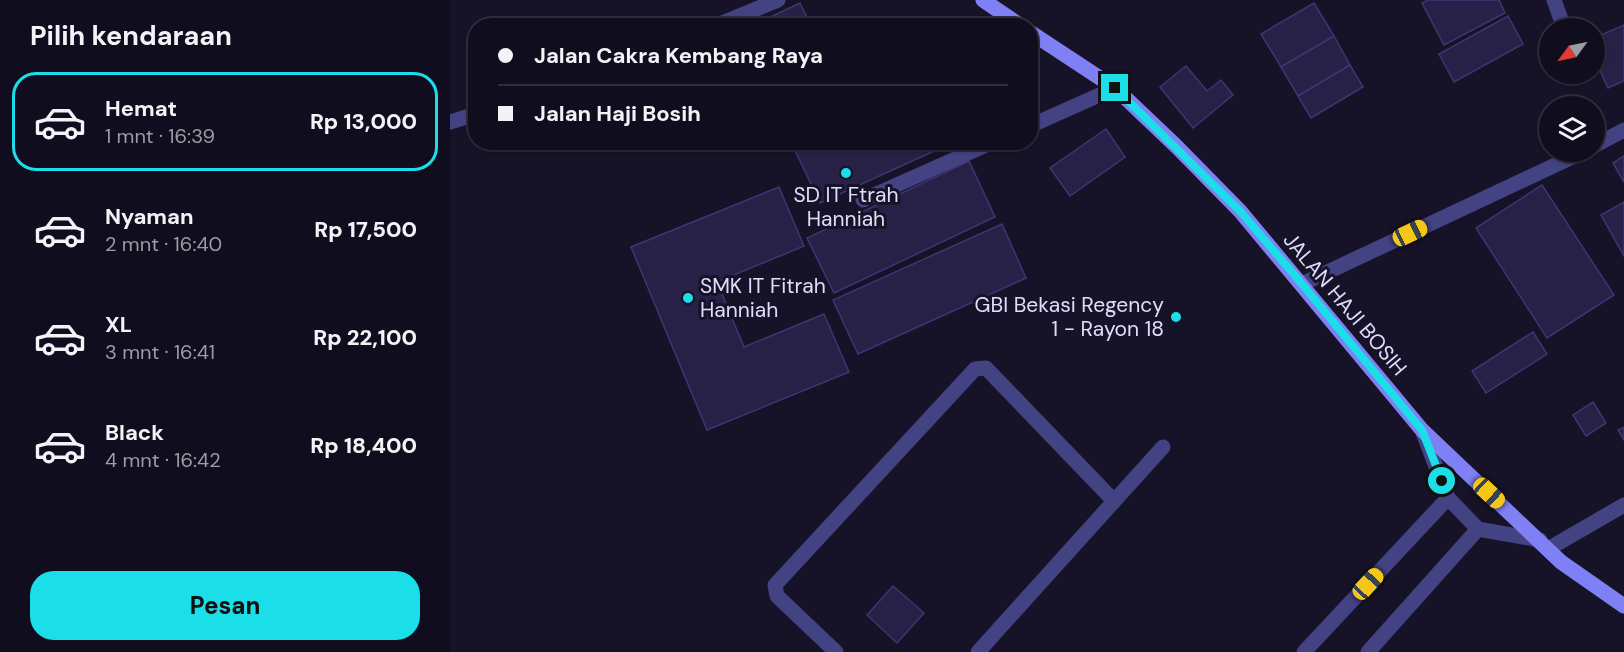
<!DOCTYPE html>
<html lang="id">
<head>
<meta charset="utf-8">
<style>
	body { margin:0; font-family:"DM Sans",sans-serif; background:#191727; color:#f1f3f6; height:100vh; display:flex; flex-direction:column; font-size:22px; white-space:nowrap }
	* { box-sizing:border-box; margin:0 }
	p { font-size:20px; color:#9c9ca4 }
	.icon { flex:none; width:33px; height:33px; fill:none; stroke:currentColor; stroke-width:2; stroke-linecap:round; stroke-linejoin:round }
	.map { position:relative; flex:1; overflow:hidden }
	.side { display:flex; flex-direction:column; background:#100e1e; width:450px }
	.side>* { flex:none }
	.hud { position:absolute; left:18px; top:18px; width:570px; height:132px; border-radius:24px; box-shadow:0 2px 4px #0004,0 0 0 2px #302e3c; display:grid; align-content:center; height:132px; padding:0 30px; background:#100e1e }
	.needle { width:39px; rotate:237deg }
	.controls { position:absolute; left:1089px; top:18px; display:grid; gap:12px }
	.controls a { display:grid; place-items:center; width:66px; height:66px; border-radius:50%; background:#100e1e; box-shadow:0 2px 4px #0004,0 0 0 2px #302e3c; font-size:30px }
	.end { position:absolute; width:27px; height:27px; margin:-14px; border:8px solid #1cdee9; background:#111; box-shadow:0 0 0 3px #111 }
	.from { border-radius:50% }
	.car { position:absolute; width:18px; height:36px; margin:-18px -9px; border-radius:8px; box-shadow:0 0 4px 2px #0007; background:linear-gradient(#f5c518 24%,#345 0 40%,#f5c518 0 76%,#345 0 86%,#f5c518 0) }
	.hud b { display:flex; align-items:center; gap:21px; height:57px; font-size:22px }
	.hud b+b { border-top:2px solid #302e3c }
	.hud i { width:15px; height:15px; background:#f1f3f6 }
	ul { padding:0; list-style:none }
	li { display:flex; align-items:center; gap:18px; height:99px; margin:0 12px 9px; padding:0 18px; border:3px solid transparent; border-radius:24px }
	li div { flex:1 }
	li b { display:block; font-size:22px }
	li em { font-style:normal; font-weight:800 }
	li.active { border-color:#1cdee9 }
	li>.icon { width:54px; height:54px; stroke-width:1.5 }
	h2 { padding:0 30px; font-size:27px; line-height:72px }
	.button { display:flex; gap:12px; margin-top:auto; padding:12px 30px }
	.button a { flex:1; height:69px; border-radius:24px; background:#1cdee9; color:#111; font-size:24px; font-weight:800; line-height:69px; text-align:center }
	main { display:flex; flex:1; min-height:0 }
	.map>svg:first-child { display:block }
	.building { fill:#272147; stroke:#3e3571; stroke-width:1.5 }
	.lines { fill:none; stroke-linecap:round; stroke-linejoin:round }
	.minor { stroke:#434383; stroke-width:15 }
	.secondary { stroke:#7e80f3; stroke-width:15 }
	.route { stroke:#1cdee9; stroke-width:8 }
	.poi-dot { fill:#1cdee9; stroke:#161328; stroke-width:2 }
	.labels { text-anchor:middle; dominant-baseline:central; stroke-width:6; stroke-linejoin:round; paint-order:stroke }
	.poi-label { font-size:21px; fill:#e0ddfc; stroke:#161328 }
	.street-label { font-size:21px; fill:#e0ddfc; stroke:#161328 }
</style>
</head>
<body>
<main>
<section class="side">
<h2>Pilih kendaraan</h2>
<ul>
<li class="active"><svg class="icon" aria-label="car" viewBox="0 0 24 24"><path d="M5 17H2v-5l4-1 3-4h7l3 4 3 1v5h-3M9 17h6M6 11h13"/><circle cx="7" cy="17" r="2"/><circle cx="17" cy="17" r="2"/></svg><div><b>Hemat</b><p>1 mnt · 16:39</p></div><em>Rp 13,000</em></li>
<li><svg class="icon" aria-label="car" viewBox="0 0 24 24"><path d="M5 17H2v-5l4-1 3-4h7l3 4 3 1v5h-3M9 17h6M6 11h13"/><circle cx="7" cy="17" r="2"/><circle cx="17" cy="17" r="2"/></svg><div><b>Nyaman</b><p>2 mnt · 16:40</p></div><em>Rp 17,500</em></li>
<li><svg class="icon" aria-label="car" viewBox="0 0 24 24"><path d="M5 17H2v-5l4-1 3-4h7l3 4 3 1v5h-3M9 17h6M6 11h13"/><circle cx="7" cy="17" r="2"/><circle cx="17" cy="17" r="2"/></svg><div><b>XL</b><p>3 mnt · 16:41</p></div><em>Rp 22,100</em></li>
<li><svg class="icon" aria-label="car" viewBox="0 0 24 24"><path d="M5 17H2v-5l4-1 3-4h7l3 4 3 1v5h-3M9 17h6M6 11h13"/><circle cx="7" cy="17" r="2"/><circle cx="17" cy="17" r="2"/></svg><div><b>Black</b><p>4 mnt · 16:42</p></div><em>Rp 18,400</em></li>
</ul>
<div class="button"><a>Pesan</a></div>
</section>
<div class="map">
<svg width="1174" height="652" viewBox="0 0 1174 652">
	<rect width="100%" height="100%" fill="#161328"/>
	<g class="building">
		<polygon points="978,0 1049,0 1055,13 994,45 972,3"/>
		<polygon points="350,3 361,26 301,26"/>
		<polygon points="864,3 884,36 831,67 811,34"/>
		<polygon points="1058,16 1073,44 1004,82 989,54"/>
		<polygon points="1174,25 1174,81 1158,88 1144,57 1144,38"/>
		<polygon points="884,36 900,65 848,96 831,67"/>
		<polygon points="900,65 913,87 861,118 848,96"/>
		<polygon points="736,66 757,91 771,80 783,95 743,128 710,87"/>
		<polygon points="656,129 675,157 620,196 600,168"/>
		<polygon points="341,142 504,142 370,203"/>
		<polygon points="1174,156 1174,182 1163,163"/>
		<polygon points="519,161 545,217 384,293 357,238"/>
		<polygon points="1092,185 1164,295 1097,338 1026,228"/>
		<polygon points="329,187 354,246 267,282 294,347 374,314 399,372 257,430 181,247"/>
		<polygon points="1174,202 1174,256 1151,215"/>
		<polygon points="552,224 576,278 408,354 383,300"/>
		<polygon points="1083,332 1097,354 1036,393 1022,371"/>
		<polygon points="1143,402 1156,423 1136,436 1123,415"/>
		<polygon points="1174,427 1174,440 1168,430"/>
		<polygon points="443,586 474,613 447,643 417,615"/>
	</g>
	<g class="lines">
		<g class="minor">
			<polyline points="1104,0 1114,28"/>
			<polyline points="265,26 328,0"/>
			<polyline points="0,122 26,114"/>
			<polyline points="580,126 665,88"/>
			<polyline points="1144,146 1174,130"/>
			<polyline points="413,200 543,142"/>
			<polyline points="852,284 1133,152"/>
			<polyline points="998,498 1028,529"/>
			<polyline points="1098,549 1174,505"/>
			<polyline points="386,652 327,596 325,585 525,369 536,368 663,500"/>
			<polyline points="528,652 713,447"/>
			<polyline points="854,652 998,498 972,430"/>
			<polyline points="918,652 1028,529 1090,540"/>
		</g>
		<g class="secondary">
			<polyline points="533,0 571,26"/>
			<polyline points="580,32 665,88 726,146 790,211 972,430 1111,562 1174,606"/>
		</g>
	</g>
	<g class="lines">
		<polyline class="route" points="665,88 790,211 852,284 972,430 992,481"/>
	</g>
	<g class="poi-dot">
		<circle cx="396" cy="173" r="6"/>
		<circle cx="238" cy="298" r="6"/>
		<circle cx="726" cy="317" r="6"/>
	</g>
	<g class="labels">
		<g class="poi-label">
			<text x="396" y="195">SD IT Ftrah<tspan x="396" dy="24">Hanniah</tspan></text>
			<text x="250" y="286" text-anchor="start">SMK IT Fitrah<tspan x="250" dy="24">Hanniah</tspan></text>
			<text x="714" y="305" text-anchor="end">GBI Bekasi Regency<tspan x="714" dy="24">1 - Rayon 18</tspan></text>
		</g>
		<g class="street-label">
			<text transform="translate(895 304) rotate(50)">JALAN HAJI BOSIH</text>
		</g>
	</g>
</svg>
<div class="controls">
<a><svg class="needle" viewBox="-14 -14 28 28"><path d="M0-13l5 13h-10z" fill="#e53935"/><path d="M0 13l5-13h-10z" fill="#9c9ca4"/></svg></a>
<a><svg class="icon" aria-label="layers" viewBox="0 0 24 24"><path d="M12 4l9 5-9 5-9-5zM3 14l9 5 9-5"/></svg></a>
</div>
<i class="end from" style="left:992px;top:481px"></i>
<i class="end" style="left:665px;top:88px"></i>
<i class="car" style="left:960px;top:233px;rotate:65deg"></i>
<i class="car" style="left:1039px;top:493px;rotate:133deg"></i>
<i class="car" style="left:918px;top:584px;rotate:43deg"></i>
<div class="hud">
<b><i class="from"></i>Jalan Cakra Kembang Raya</b>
<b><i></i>Jalan Haji Bosih</b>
</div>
</div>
</main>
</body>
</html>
